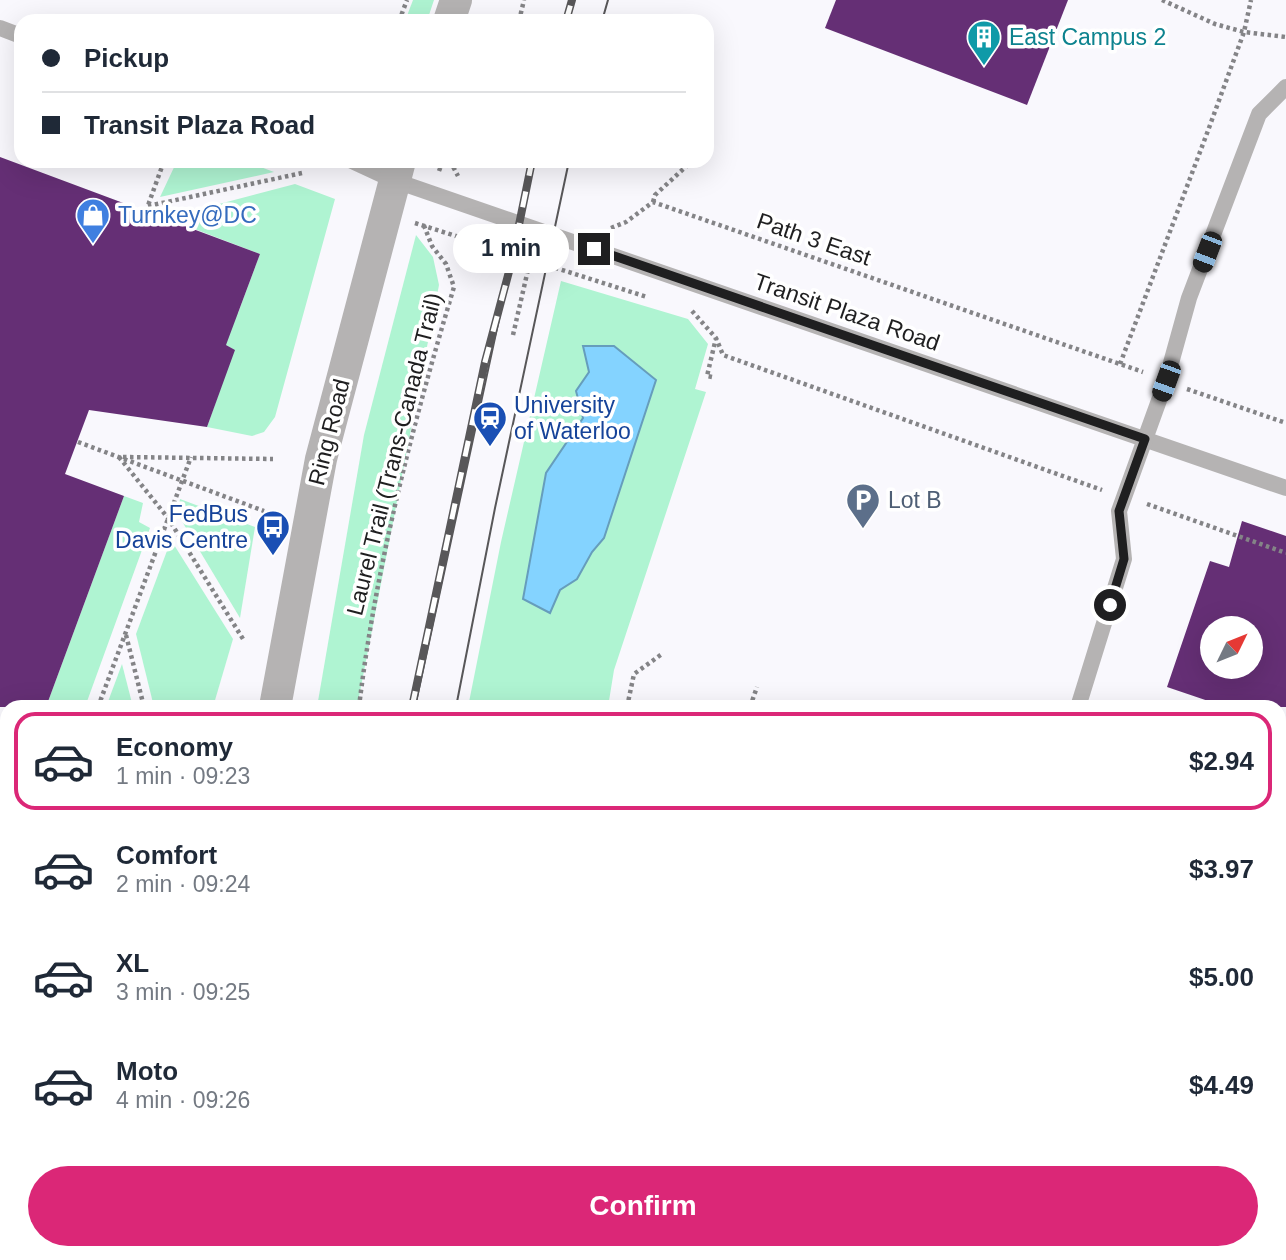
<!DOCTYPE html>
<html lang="en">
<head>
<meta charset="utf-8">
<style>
	body { margin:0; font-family:Helvetica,sans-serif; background:#f6f6f7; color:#1f2937; height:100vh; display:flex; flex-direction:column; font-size:26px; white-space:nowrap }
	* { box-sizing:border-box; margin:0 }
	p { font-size:23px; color:#747a83 }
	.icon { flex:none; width:38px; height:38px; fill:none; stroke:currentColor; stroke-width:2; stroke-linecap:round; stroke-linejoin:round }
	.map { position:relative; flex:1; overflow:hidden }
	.side { position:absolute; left:0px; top:700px; width:1286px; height:560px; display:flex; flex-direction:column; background:#fff; border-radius:21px 21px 0 0; box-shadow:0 7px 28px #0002 }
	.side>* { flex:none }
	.guide { position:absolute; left:14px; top:14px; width:700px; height:154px; border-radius:21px; box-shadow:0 7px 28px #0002; display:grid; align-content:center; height:154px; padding:0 28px; background:#fff }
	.needle { width:46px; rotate:47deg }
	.buttons { position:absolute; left:1200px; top:616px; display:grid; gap:14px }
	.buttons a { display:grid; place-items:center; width:63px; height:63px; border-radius:50%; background:#fff; box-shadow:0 7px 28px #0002; font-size:35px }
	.end { position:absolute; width:32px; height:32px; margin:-16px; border:9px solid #1f1f20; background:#fff; box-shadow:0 0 0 4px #fff }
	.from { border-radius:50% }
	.bubble { position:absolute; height:49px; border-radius:24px; background:#fff; box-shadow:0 7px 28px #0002; font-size:23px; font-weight:700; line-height:49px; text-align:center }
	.car { position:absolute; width:21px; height:42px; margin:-21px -10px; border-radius:9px; box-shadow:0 0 5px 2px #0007; background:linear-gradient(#222 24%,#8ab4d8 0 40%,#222 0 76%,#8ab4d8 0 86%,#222 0) }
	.guide b { display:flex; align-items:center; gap:24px; height:66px; font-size:26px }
	.guide b+b { border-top:2px solid #e0e1e3 }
	.guide i { width:18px; height:18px; background:#1f2937 }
	ul { padding:12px 0 0; list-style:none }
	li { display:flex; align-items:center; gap:21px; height:98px; margin:0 14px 10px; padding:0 14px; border:4px solid transparent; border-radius:21px }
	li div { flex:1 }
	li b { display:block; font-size:26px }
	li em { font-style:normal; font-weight:700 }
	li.active { border-color:#db2777 }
	li>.icon { width:63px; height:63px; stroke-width:1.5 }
	.action { display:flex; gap:14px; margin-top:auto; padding:14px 28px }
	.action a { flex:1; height:80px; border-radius:42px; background:#db2777; color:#fff; font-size:28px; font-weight:700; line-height:80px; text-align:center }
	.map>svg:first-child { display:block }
	.green { fill:#aff4d2; fill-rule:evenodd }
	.water { fill:#84d3ff; stroke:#669dbc; stroke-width:2 }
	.building { fill:#652f75; fill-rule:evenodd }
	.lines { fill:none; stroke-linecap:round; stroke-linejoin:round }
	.path { stroke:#848487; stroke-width:4.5; stroke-dasharray:3.5 3.5; stroke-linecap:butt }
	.service { stroke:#b5b3b3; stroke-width:16 }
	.minor { stroke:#b5b3b3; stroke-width:32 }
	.tram { stroke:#585759; stroke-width:2 }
	.rail-casing { stroke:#585759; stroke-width:8 }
	.rail { stroke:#fff; stroke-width:5; stroke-dasharray:16; stroke-linecap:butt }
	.route { stroke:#1f1f20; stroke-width:9 }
	.labels { text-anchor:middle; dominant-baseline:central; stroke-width:7; stroke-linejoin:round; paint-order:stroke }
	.culture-label { font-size:23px; fill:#0d838f; stroke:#fff; text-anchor:start }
	.shop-label { font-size:23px; fill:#366cbe; stroke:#fff; text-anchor:start }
	.street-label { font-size:23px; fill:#1f1f20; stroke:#fff }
	.transit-label { font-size:23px; fill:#164399; stroke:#fff; text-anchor:start }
	.service-label { font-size:23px; fill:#4e5e75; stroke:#fff; text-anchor:start }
</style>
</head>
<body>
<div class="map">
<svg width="1286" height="1260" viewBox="0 0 1286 1260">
	<rect width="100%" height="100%" fill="#f9f8fd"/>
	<g class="green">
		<polygon points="413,0 434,0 427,21 405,21"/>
		<polygon points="177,161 245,161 274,172 160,197"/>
		<polygon points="295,184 335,199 275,417 264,432 252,436 207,427 234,350 150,296 238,313 260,254 166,218"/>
		<polygon points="416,235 433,257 439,285 357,707 317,707 364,435"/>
		<path d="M561,281L688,319L708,344L695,389L706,392L614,670L608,707H468L501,542ZM589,372L656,380L604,538L592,552L577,579L560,590L546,473L583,418L576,391Z"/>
		<polygon points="124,496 143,503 139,522 150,528 85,707 46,707"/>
		<polygon points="180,499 255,527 240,618 177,513"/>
		<polygon points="171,540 233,639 213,707 154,707 136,634"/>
		<polygon points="122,664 133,707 106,707"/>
		<polygon points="0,807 7,809 7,847 0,845"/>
		<polygon points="941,1253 974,1253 971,1260 939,1260"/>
	</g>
	<polygon class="water" points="583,346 614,346 656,380 604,538 592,552 577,579 560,590 550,613 523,599 546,473 583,418 576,391 589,372"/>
	<g class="building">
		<polygon points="836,0 1068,0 1027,105 825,28"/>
		<polygon points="0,157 260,254 226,345 235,350 207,427 89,410 65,474 124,496 46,707 0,707"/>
		<path d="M1242,521L1286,536V707H1226L1167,687L1210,561L1229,567ZM1213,628H1251V667H1213Z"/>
	</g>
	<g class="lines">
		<g class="path">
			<polyline points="1162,0 1215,24 1244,32 1286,37"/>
			<polyline points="198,21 200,17 210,21"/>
			<polyline points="399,21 407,0"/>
			<polyline points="519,21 524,0"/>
			<polyline points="450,161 458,176"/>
			<polyline points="439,171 443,161"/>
			<polyline points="653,202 655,195 692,161"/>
			<polyline points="148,206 302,173"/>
			<polyline points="146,211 164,161"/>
			<polyline points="415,223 647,297"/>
			<polyline points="611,228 626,222 653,202 1143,372"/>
			<polyline points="692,311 716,338 723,355 1102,490"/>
			<polyline points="513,335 530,261"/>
			<polyline points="1120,364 1206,136 1244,32 1251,0"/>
			<polyline points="712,377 707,376 716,338"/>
			<polyline points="1187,389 1286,423"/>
			<polyline points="78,442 264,511"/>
			<polyline points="119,457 168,518 243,639"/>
			<polyline points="123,457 273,459"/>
			<polyline points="1147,504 1286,553"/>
			<polyline points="126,635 144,707"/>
			<polyline points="98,707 191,457"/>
			<path d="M359,707C376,564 413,424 454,287L446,264L432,246L423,223"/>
			<polyline points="627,707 634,674 662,654"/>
			<polyline points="750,707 757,687"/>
			<polyline points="0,915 7,918"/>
			<polyline points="280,1260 281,1253"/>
			<polyline points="445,1260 447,1253"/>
			<polyline points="634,1260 636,1253"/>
			<polyline points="686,1260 689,1253"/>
			<polyline points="979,1260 981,1253"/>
		</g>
		<g class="service">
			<polyline points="0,28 21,36"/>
			<polyline points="352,161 393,180 1286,488"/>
			<polyline points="1078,707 1124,559 1119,511 1166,381 1189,298 1259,114 1286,87"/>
			<polyline points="1279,811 1286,813"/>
			<polyline points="0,879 7,882"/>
			<polyline points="1239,1253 1258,1260"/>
			<polyline points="894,1260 896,1253"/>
		</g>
		<g class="minor">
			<polyline points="449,21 456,0"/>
			<polyline points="275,707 321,459 400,161"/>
			<polyline points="225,1253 225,1260"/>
		</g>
		<g class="tram">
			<polyline points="602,21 608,0"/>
			<polyline points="415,707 511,264"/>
			<polyline points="456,707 495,508 569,161"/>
			<polyline points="363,1260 363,1253"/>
		</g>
		<g class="rail-casing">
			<g id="rail">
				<polyline points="566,21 572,0"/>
				<polyline points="412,707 485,362 511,264 532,161"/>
				<polyline points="331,1260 332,1253"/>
			</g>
		</g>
		<use href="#rail" class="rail"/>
	</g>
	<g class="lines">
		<polyline class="route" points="594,249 1145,439 1119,511 1124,559 1110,605"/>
	</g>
	<defs>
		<g id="building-pin" transform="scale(1.75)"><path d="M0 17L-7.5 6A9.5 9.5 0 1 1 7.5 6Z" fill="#0f9aa8" stroke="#fff"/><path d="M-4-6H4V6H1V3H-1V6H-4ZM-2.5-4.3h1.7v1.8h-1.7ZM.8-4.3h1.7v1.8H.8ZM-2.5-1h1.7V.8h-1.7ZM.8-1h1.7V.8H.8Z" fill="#fff"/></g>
		<g id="shop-pin" transform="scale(1.75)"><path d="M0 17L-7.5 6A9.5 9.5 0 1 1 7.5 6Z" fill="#3f7fe0" stroke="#fff"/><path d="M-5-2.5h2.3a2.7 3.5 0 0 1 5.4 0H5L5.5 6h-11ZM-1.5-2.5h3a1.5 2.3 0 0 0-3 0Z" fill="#fff"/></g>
		<g id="station-pin" transform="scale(1.75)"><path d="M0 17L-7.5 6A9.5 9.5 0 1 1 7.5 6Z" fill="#1a4fb4" stroke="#fff"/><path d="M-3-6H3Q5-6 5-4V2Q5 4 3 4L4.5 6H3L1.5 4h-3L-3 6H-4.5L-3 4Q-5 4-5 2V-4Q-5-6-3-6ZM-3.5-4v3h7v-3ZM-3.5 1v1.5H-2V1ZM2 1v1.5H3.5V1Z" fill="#fff"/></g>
		<g id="parking-pin" transform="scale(1.75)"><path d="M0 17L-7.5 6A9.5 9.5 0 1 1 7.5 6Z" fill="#5c6f8a" stroke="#fff"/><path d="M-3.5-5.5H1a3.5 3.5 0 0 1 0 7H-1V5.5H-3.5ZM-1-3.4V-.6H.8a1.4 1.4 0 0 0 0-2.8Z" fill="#fff"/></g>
		<g id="bus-pin" transform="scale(1.75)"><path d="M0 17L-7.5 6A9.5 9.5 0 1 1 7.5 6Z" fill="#1a4fb4" stroke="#fff"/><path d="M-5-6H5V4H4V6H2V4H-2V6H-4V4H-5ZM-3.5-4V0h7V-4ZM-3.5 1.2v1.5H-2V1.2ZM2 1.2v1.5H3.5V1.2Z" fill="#fff"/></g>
	</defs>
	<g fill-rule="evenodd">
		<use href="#building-pin" x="984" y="37"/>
		<use href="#shop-pin" x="93" y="215"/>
		<use href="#station-pin" x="490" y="418"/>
		<use href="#parking-pin" x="863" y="500"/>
		<use href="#bus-pin" x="273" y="527"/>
	</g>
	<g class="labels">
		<g class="culture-label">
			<text x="1009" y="37">East Campus 2</text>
		</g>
		<g class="shop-label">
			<text x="118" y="215">Turnkey@DC</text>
		</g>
		<g class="street-label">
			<text transform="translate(814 239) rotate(19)">Path 3 East</text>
			<text transform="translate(847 312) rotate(19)">Transit Plaza Road</text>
			<text transform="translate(329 432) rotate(-76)">Ring Road</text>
			<text transform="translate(394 454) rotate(-76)">Laurel Trail (Trans-Canada Trail)</text>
		</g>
		<g class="transit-label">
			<text x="514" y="405">University<tspan x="514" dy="26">of Waterloo</tspan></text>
			<text x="248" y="514" text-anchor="end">FedBus<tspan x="248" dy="26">Davis Centre</tspan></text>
		</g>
		<g class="service-label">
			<text x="888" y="500">Lot B</text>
		</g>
	</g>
</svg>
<div class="buttons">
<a><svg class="needle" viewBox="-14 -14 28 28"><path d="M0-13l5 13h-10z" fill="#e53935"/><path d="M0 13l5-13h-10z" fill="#747a83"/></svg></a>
</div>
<i class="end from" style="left:1110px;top:605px"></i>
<i class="end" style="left:594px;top:249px"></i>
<div class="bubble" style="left:453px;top:224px;width:116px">1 min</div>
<i class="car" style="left:1207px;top:252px;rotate:201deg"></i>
<i class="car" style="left:1166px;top:381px;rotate:200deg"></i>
<div class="guide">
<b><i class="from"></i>Pickup</b>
<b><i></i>Transit Plaza Road</b>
</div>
<section class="side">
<ul>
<li class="active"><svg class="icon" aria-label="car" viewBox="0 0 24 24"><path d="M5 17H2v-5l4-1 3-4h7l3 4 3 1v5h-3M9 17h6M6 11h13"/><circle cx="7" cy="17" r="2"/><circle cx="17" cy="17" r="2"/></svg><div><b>Economy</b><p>1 min · 09:23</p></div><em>$2.94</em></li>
<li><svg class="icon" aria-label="car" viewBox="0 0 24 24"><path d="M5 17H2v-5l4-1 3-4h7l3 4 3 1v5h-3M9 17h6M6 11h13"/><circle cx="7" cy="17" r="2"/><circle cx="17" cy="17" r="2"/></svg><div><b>Comfort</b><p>2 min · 09:24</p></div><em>$3.97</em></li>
<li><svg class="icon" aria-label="car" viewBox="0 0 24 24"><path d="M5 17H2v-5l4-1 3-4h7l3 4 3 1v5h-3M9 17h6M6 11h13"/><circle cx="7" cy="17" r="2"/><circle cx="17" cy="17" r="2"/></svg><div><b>XL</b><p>3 min · 09:25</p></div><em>$5.00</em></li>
<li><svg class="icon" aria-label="car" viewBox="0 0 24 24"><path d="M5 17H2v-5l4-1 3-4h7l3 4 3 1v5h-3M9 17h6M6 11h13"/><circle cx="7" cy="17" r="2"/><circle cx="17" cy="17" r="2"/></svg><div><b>Moto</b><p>4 min · 09:26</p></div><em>$4.49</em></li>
</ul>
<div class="action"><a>Confirm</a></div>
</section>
</div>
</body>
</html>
